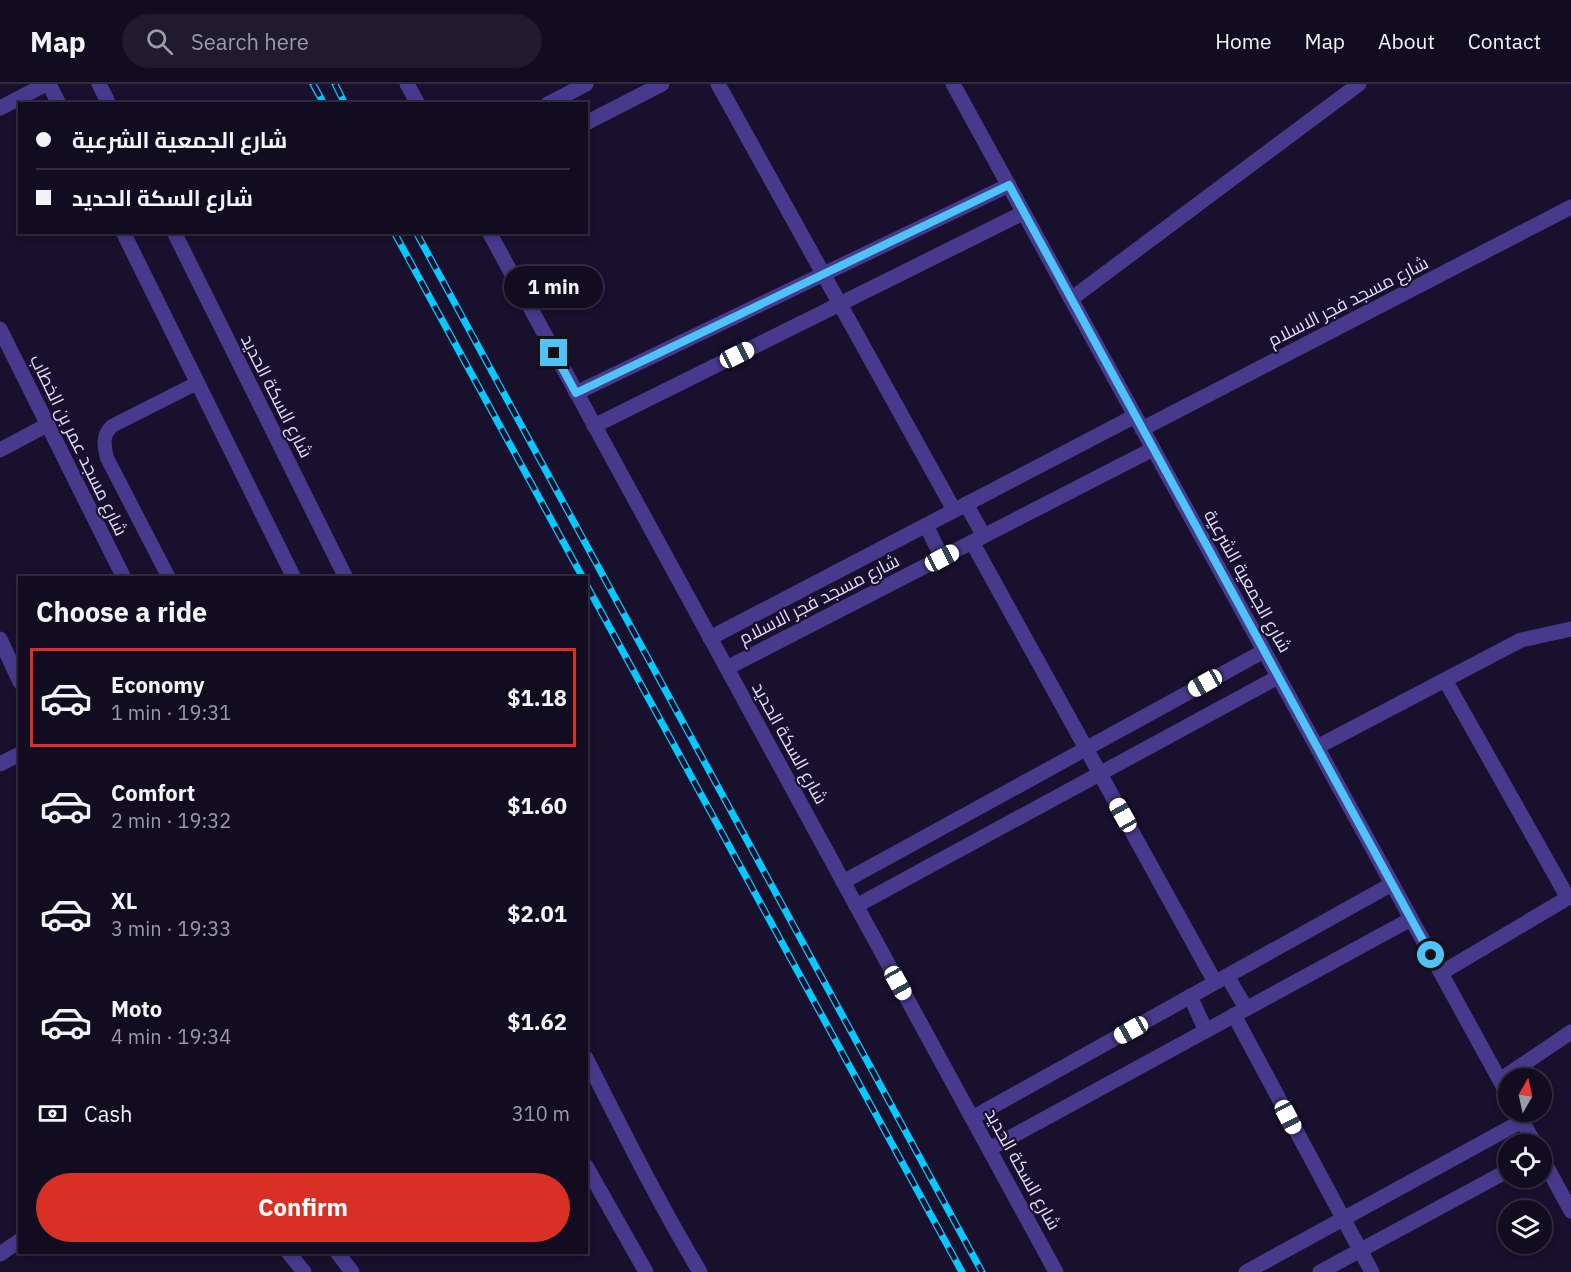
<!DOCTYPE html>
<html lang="en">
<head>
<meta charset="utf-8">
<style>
	body { margin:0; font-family:"IBM Plex Sans",Cairo,sans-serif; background:#1f1a2e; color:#f1f3f6; height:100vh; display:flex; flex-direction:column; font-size:22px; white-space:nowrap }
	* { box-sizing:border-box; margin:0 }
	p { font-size:20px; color:#9c9ba5 }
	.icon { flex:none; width:33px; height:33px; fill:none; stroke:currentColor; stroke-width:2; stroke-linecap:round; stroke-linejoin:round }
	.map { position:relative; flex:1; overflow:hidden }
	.details { position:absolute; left:18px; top:492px; width:570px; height:678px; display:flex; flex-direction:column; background:#120c21; border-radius:0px; box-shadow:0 3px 9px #0003,0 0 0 2px #312c3f }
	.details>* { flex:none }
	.top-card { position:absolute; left:18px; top:18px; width:570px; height:132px; border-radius:0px; box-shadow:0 3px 9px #0003,0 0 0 2px #312c3f; display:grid; align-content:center; height:132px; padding:0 18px; background:#120c21 }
	.needle { width:39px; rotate:9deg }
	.fabs { position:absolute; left:1498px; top:984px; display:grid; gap:12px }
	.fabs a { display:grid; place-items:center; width:54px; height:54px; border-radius:50%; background:#120c21; box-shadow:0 3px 9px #0003,0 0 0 2px #312c3f; font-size:30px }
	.end { position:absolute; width:27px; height:27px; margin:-14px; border:8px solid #4fc3f7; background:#111; box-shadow:0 0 0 3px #111 }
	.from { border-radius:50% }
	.bubble { position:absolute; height:42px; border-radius:21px; background:#120c21; box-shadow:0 3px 9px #0003,0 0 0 2px #312c3f; font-size:20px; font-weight:700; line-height:42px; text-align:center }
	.car { position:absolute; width:18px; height:36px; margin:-18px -9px; border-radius:8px; box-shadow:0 0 4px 2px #0007; background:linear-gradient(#fff 24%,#345 0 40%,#fff 0 76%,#345 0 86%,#fff 0) }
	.top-card b { display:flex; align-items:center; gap:21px; height:57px; font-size:22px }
	.top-card b+b { border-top:2px solid #312c3f }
	.top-card i { width:15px; height:15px; background:#f1f3f6 }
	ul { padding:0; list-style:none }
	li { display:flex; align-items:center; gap:18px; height:99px; margin:0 12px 9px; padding:0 6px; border:3px solid transparent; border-radius:0px }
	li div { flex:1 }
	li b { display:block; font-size:22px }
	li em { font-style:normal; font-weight:700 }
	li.selected { border-color:#d93025 }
	li>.icon { width:54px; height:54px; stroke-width:1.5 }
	h2 { padding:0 18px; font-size:27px; line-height:72px }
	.pay { display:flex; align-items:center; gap:15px; height:66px; padding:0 18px; font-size:22px }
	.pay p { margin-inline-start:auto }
	.button { display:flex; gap:12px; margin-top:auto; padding:12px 18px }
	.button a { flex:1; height:69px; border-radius:36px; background:#d93025; color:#fff; font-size:24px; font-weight:700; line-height:69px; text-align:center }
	header { display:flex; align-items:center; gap:36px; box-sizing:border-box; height:84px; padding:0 30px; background:#120c21; border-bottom:2px solid #312c3f }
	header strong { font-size:28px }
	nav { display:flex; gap:33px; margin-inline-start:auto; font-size:21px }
	.search { width:420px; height:54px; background:#1f1a2e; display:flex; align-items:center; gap:15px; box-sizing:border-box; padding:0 21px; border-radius:33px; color:#9c9ba5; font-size:22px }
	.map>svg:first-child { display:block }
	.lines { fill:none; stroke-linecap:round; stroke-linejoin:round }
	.service { stroke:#473a8c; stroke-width:14 }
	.minor { stroke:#473a8c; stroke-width:15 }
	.tertiary { stroke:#473a8c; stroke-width:15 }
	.rail-casing { stroke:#07c9ff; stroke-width:7 }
	.rail { stroke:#18102c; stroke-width:4.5; stroke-dasharray:14; stroke-linecap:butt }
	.route { stroke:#4fc3f7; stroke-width:8 }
	.labels { text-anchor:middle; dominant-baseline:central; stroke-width:4.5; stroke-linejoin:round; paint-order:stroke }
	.street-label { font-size:18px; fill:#e3dbff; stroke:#18102c }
</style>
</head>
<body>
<header>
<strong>Map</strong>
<div class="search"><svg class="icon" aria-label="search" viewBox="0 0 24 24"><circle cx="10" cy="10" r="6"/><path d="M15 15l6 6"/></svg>Search here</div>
<nav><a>Home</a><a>Map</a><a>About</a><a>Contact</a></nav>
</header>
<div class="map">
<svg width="1571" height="1188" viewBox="0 0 1571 1188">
	<rect width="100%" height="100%" fill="#18102c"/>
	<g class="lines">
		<path class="service" d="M169,494L107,374C104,362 102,351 112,342L197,299"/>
		<g class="minor">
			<polyline points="49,0 59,20"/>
			<polyline points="99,0 109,20"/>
			<polyline points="407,0 418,20"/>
			<polyline points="718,0 954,426"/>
			<polyline points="953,0 1509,1013"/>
			<polyline points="548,20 586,0"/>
			<polyline points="586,39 662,0"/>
			<polyline points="123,148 294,494"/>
			<polyline points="174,148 346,494"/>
			<polyline points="489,148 1056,1188"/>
			<polyline points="1071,215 1359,0"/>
			<polyline points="0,245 124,494"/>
			<polyline points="576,309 1009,101"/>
			<polyline points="594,342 1023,129"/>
			<polyline points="1142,345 1571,123"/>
			<polyline points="0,366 47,341"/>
			<polyline points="966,420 984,452"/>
			<polyline points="926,441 942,474"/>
			<polyline points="972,458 1215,898"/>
			<polyline points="710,554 1135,332"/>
			<polyline points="0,555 20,598"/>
			<polyline points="727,584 1153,365"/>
			<polyline points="1445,596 1568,814"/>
			<polyline points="1317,663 1521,556 1571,545"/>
			<polyline points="0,680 20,670"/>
			<polyline points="843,798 1264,567"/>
			<polyline points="856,822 1278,593"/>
			<polyline points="1441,889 1571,812"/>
			<polyline points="1227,892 1246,924"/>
			<polyline points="1190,912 1206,947"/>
			<polyline points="1234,931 1372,1188"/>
			<path d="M586,974C623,1047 658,1118 700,1188"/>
			<polyline points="1500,996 1571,948"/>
			<polyline points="1517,1028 1535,1060"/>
			<polyline points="972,1034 1392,800"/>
			<polyline points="989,1065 1411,835"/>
			<polyline points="1542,1074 1571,1127"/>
			<polyline points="586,1082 646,1188"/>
			<polyline points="288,1168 304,1188"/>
			<polyline points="337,1168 352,1188"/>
			<polyline points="0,1170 19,1157"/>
			<polyline points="1246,1188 1522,1037"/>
			<polyline points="1320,1188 1509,1086"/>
		</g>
		<polyline class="tertiary" points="0,24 46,0"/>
		<g class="rail-casing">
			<g id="rail">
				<polyline points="313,0 324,20"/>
				<polyline points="335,0 345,20"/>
				<polyline points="394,148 583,494"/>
				<polyline points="416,148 982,1188"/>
				<polyline points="586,500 962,1188"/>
			</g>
		</g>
		<use href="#rail" class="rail"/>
	</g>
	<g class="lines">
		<polyline class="route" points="554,269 576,309 1009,101 1431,871"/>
	</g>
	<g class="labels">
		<g class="street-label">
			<text transform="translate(1348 217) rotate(-27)">شارع مسجد فجر الاسلام</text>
			<text transform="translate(277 312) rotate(63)">شارع السكة الحديد</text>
			<text transform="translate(79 361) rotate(64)">شارع مسجد عمر بن الخطاب</text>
			<text transform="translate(1248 497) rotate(61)">شارع الجمعية الشرعية</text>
			<text transform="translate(819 515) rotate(-27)">شارع مسجد فجر الاسلام</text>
			<text transform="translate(790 659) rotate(61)">شارع السكة الحديد</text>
			<text transform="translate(1023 1085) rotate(61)">شارع السكة الحديد</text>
		</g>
	</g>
</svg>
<div class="fabs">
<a><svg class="needle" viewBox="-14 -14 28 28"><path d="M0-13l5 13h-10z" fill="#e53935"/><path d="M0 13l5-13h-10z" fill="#9c9ba5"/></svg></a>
<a><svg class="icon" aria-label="locate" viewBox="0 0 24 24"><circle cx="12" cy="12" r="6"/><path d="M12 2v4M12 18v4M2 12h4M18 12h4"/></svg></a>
<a><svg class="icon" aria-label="layers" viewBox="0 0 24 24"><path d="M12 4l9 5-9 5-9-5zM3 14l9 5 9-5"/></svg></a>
</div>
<i class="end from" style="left:1431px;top:871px"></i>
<i class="end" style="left:554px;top:269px"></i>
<div class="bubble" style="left:504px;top:182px;width:99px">1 min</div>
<i class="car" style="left:737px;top:271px;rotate:64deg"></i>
<i class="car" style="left:942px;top:474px;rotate:62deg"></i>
<i class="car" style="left:1205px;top:599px;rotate:241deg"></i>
<i class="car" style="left:1123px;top:731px;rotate:331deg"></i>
<i class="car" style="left:898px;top:899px;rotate:151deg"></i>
<i class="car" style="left:1131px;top:946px;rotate:241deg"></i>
<i class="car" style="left:1288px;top:1033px;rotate:152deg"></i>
<div class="top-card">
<b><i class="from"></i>شارع الجمعية الشرعية</b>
<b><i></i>شارع السكة الحديد</b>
</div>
<section class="details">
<h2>Choose a ride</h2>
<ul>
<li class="selected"><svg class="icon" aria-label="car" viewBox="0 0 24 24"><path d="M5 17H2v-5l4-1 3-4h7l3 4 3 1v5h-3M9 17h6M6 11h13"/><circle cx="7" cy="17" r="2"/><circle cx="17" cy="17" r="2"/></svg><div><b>Economy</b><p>1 min · 19:31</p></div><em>$1.18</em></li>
<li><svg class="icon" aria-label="car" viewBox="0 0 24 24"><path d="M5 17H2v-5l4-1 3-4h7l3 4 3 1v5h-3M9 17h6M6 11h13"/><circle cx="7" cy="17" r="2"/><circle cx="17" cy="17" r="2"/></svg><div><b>Comfort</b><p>2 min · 19:32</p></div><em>$1.60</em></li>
<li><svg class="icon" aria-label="car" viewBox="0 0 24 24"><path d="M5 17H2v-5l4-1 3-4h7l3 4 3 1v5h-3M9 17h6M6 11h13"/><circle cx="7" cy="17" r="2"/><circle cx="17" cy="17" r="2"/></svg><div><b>XL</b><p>3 min · 19:33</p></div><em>$2.01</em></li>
<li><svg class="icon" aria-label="car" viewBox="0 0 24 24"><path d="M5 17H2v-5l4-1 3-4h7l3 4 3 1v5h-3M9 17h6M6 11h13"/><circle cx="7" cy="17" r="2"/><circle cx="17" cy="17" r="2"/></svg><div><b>Moto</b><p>4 min · 19:34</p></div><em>$1.62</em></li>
</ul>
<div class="pay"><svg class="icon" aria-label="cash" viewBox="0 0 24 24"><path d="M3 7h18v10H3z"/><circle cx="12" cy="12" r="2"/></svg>Cash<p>310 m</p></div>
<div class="button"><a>Confirm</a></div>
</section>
</div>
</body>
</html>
